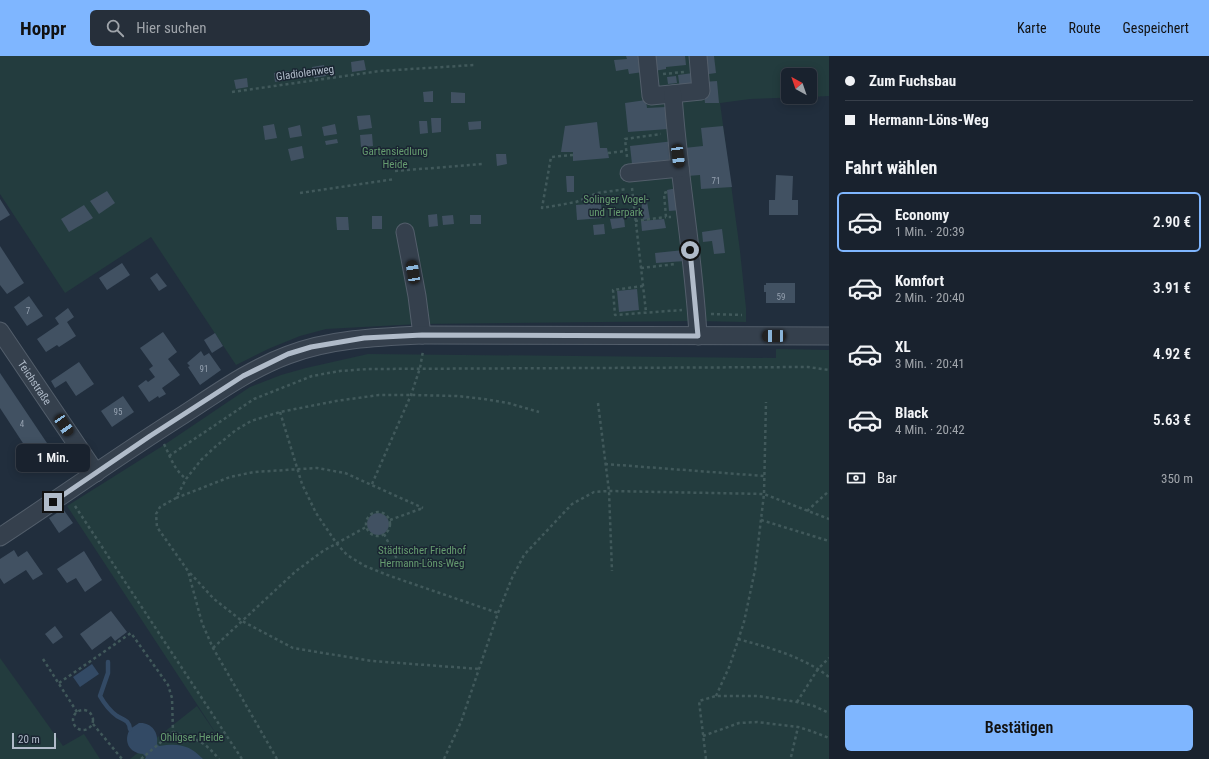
<!DOCTYPE html>
<html lang="de">
<head>
<meta charset="utf-8">
<style>
	body { margin:0; font-family:"Roboto Condensed",sans-serif; background:#262f3a; color:#f1f3f6; height:100vh; display:flex; flex-direction:column; font-size:15px; white-space:nowrap }
	* { box-sizing:border-box; margin:0 }
	p { font-size:13px; color:#9fa4aa }
	.icon { flex:none; width:22px; height:22px; fill:none; stroke:currentColor; stroke-width:2; stroke-linecap:round; stroke-linejoin:round }
	.map { position:relative; flex:1; overflow:hidden }
	.drawer { display:flex; flex-direction:column; background:#19222e; width:380px }
	.drawer>* { flex:none }
	.top-card { display:grid; align-content:center; height:88px; padding:0 16px; background:#19222e }
	.needle { width:26px; rotate:320deg }
	.controls { position:absolute; left:781px; top:12px; display:grid; gap:8px }
	.controls a { display:grid; place-items:center; width:36px; height:36px; border-radius:6px; background:#19222e; box-shadow:0 2px 10px #0003,0 0 0 1px #373f4a; font-size:20px }
	.scale { position:absolute; left:12px; bottom:10px; width:44px; box-sizing:border-box; padding-left:4px; border:2px solid #b0bbc9; border-top:0; font-size:11px; line-height:14px; white-space:nowrap; color:#b0bbc9; -webkit-text-stroke:3px #1a2532; paint-order:stroke }
	.end { position:absolute; width:18px; height:18px; margin:-9px; border:5px solid #b0bbc9; background:#111; box-shadow:0 0 0 2px #111 }
	.from { border-radius:50% }
	.bubble { position:absolute; height:28px; border-radius:6px; background:#19222e; box-shadow:0 2px 10px #0003,0 0 0 1px #373f4a; font-size:13px; font-weight:600; line-height:28px; text-align:center }
	.car { position:absolute; width:12px; height:24px; margin:-12px -6px; border-radius:5px; box-shadow:0 0 3px 1px #0007; background:linear-gradient(#222 24%,#8ab4d8 0 40%,#222 0 76%,#8ab4d8 0 86%,#222 0) }
	.top-card b { display:flex; align-items:center; gap:14px; height:38px; font-size:15px }
	.top-card b+b { border-top:1px solid #373f4a }
	.top-card i { width:10px; height:10px; background:#f1f3f6 }
	ul { padding:0; list-style:none }
	li { display:flex; align-items:center; gap:12px; height:60px; margin:0 8px 6px; padding:0 8px; border:2px solid transparent; border-radius:6px }
	li div { flex:1 }
	li b { display:block; font-size:15px }
	li em { font-style:normal; font-weight:600 }
	li.selected { border-color:#7fb6ff }
	li>.icon { width:36px; height:36px; stroke-width:1.5 }
	h2 { padding:0 16px; font-size:18px; line-height:48px }
	.pay { display:flex; align-items:center; gap:10px; height:44px; padding:0 16px; font-size:15px }
	.pay p { margin-inline-start:auto }
	.cta { display:flex; gap:8px; margin-top:auto; padding:8px 16px }
	.cta a { flex:1; height:46px; border-radius:6px; background:#7fb6ff; color:#111; font-size:16px; font-weight:600; line-height:46px; text-align:center }
	header { display:flex; align-items:center; gap:24px; box-sizing:border-box; height:56px; padding:0 20px; background:#7fb6ff; color:#111 }
	header strong { font-size:19px }
	nav { display:flex; gap:22px; margin-inline-start:auto; font-size:14px }
	.search { width:280px; height:36px; background:#262f3a; display:flex; align-items:center; gap:10px; box-sizing:border-box; padding:0 14px; border-radius:6px; color:#9fa4aa; font-size:15px }
	main { display:flex; flex:1; min-height:0 }
	.map>svg:first-child { display:block }
	.green { fill:#233c3e }
	.water { fill:#334a65 }
	.lines { fill:none; stroke-linecap:round; stroke-linejoin:round }
	.stream { stroke:#334a65; stroke-width:4.5 }
	.building { fill:#415162 }
	.minor-casing { stroke:#535e6b; stroke-width:19 }
	.path { stroke:#41595b; stroke-width:2.5; stroke-dasharray:3 3; stroke-linecap:butt }
	.minor { stroke:#35404d; stroke-width:17 }
	.route { stroke:#b0bbc9; stroke-width:5 }
	.labels { text-anchor:middle; dominant-baseline:central; stroke-width:3; stroke-linejoin:round; paint-order:stroke }
	.number-label { font-size:9px; fill:#94a0af }
	.street-label { font-size:11px; fill:#b0bbc9; stroke:#1a2532 }
	.park-label { font-size:11px; fill:#659b6f; stroke:#1a2532 }
</style>
</head>
<body>
<header>
<strong>Hoppr</strong>
<div class="search"><svg class="icon" aria-label="search" viewBox="0 0 24 24"><circle cx="10" cy="10" r="6"/><path d="M15 15l6 6"/></svg>Hier suchen</div>
<nav><a>Karte</a><a>Route</a><a>Gespeichert</a></nav>
</header>
<main>
<div class="map">
<svg width="829" height="703" viewBox="0 0 829 703">
	<rect width="100%" height="100%" fill="#212e3d"/>
	<g class="green">
		<polygon points="0,0 829,0 829,40 810,41 810,19 788,19 788,41 808,41 750,43 720,47 740,195 746,252 746,266 697,265 419,268 326,273 300,280 268,293 236,309 151,181 65,237 0,138"/>
		<polygon points="776,293 829,294 829,703 130,703 197,650 223,688 67,450 164,389 250,331 281,319 306,312 368,298 776,302"/>
		<polygon points="0,602 63,690 84,678 100,703 0,703"/>
	</g>
	<g class="water">
		<polygon points="92,608 99,618 80,631 73,621"/>
		<path d="M139,667C151,666 159,676 157,688L159,690C177,687 189,688 203,703H145L146,701L143,698C129,697 123,685 130,673Z"/>
	</g>
	<g class="lines">
		<path class="stream" d="M108,606V617L100,640C104,647 110,655 117,660C124,664 129,664 130,673"/>
	</g>
	<g class="building">
		<polygon points="626,0 641,0 643,16 629,18 628,13 616,15 614,4 627,3"/>
		<polygon points="652,0 685,0 686,9 666,11 666,13 654,15"/>
		<polygon points="700,0 714,0 716,17 702,19"/>
		<polygon points="364,4 366,14 352,16 351,6"/>
		<polygon points="324,9 326,20 314,22 312,11"/>
		<polygon points="289,15 290,23 275,26 274,17"/>
		<polygon points="693,17 695,32 680,33 678,19"/>
		<polygon points="676,20 677,27 668,28 667,21"/>
		<polygon points="247,22 248,31 236,33 234,24"/>
		<polygon points="717,25 719,47 705,47 703,26"/>
		<polygon points="433,35 433,46 424,46 423,36"/>
		<polygon points="451,36 465,37 465,47 451,47"/>
		<polygon points="646,44 647,52 666,51 668,73 628,76 625,47"/>
		<polygon points="370,59 372,72 359,74 357,60"/>
		<polygon points="431,62 441,62 441,76 432,77"/>
		<polygon points="419,65 427,65 428,77 420,78"/>
		<polygon points="481,65 481,73 469,74 468,66"/>
		<polygon points="597,66 600,92 607,92 609,102 573,105 573,96 561,96 565,70"/>
		<polygon points="274,68 277,82 265,84 263,70"/>
		<polygon points="335,68 337,78 324,80 322,71"/>
		<polygon points="300,69 302,80 290,82 288,72"/>
		<polygon points="723,70 732,131 701,133 700,119 687,120 684,92 703,90 701,72"/>
		<polygon points="372,78 373,90 361,91 360,79"/>
		<polygon points="337,83 338,87 326,89 325,85"/>
		<polygon points="674,85 676,103 632,108 630,90"/>
		<polygon points="302,90 304,102 291,105 288,93"/>
		<polygon points="496,98 506,98 507,108 497,110"/>
		<polygon points="776,119 793,120 792,144 798,144 798,159 769,159 769,144 775,144"/>
		<polygon points="566,120 574,120 574,136 567,136"/>
		<polygon points="677,132 681,154 669,155 667,134"/>
		<polygon points="107,135 115,147 99,158 90,145"/>
		<polygon points="646,140 650,163 643,164 641,141"/>
		<polygon points="0,143 10,159 0,165"/>
		<polygon points="601,147 602,162 577,164 576,149"/>
		<polygon points="84,149 93,162 69,176 61,163"/>
		<polygon points="632,153 633,161 624,162 625,171 612,173 610,163 621,162 620,154"/>
		<polygon points="437,158 438,170 429,171 428,159"/>
		<polygon points="453,159 454,168 443,169 442,160"/>
		<rect x="470" y="159" width="11" height="9"/>
		<rect x="372" y="160" width="10" height="13"/>
		<polygon points="336,161 348,161 349,174 337,174"/>
		<polygon points="664,163 666,172 642,175 641,165"/>
		<polygon points="604,168 605,178 594,179 593,169"/>
		<polygon points="722,173 725,197 714,198 712,185 703,186 702,176"/>
		<polygon points="0,190 24,227 7,238 0,229"/>
		<polygon points="684,194 685,205 656,207 655,197"/>
		<polygon points="122,207 130,219 107,234 99,222"/>
		<polygon points="157,217 167,230 159,235 150,222"/>
		<polygon points="766,227 795,227 795,247 766,247 766,236 764,236 764,229 766,229"/>
		<polygon points="637,233 639,254 619,256 617,235"/>
		<polygon points="29,240 43,260 27,270 14,251"/>
		<polygon points="68,252 74,261 67,266 76,280 59,291 57,289 46,296 37,283 59,268 55,262"/>
		<polygon points="163,276 177,296 168,303 180,319 162,332 166,338 159,342 158,340 149,346 138,330 146,324 148,326 155,321 149,313 153,310 140,292"/>
		<polygon points="215,277 223,290 212,297 204,284"/>
		<polygon points="201,295 204,300 209,297 221,314 200,329 188,311 190,310 187,307"/>
		<polygon points="79,306 94,328 76,340 66,325 55,332 51,325"/>
		<polygon points="0,317 51,393 34,404 0,352"/>
		<polygon points="123,340 134,356 112,371 101,355"/>
		<polygon points="63,453 73,467 59,477 49,462"/>
		<circle cx="378" cy="468" r="11"/>
		<polygon points="14,494 18,501 27,495 43,518 33,524 26,514 4,528 0,522 0,503"/>
		<polygon points="84,495 102,524 85,536 76,522 67,527 57,513"/>
		<polygon points="111,555 127,576 115,585 111,580 92,594 80,578"/>
		<polygon points="55,570 63,581 53,588 45,578"/>
	</g>
	<g class="lines">
		<g class="minor-casing">
			<g id="minor">
				<polyline points="647,0 651,40 701,35 698,0"/>
				<path d="M673,38C678,119 694,199 698,280"/>
				<polyline points="629,117 680,112"/>
				<polyline points="405,176 417,240 422,279"/>
				<path id="s1" d="M0,275L96,417"/>
				<path d="M0,481C61,441 121,398 183,359C217,337 250,313 288,299C330,283 377,281 422,279L829,280"/>
			</g>
		</g>
		<g class="path">
			<polyline points="663,18 684,16"/>
			<polyline points="232,36 380,15 474,9"/>
			<polyline points="608,97 626,95"/>
			<polyline points="573,99 551,101 542,152 576,146 597,137 627,133"/>
			<polyline points="627,101 625,83 661,78"/>
			<polyline points="395,115 483,108"/>
			<polyline points="632,132 646,256"/>
			<polyline points="667,136 664,137 666,161 671,161"/>
			<polyline points="300,137 395,123"/>
			<polyline points="635,165 666,161"/>
			<polyline points="641,212 676,208"/>
			<polyline points="643,230 613,234 615,259 682,254"/>
			<polyline points="711,258 742,259"/>
			<polyline points="598,347 609,435 612,515"/>
			<polyline points="280,356 302,428 316,457 337,488 347,499 365,510 390,520 498,557"/>
			<path d="M164,388C171,402 173,412 186,423"/>
			<polyline points="169,400 254,343 312,320 340,315 368,313 808,311 829,314"/>
			<polyline points="605,408 764,420"/>
			<polyline points="372,428 411,339 420,312 423,295"/>
			<polyline points="176,442 230,421 254,416 317,412 345,417 423,452"/>
			<polyline points="75,450 242,703"/>
			<polyline points="807,455 829,435"/>
			<circle cx="378" cy="468" r="12"/>
			<polyline points="390,464 423,452"/>
			<polyline points="761,464 829,485"/>
			<polyline points="384,478 397,503"/>
			<polyline points="190,517 214,543 242,565 293,592 372,605 480,613"/>
			<path d="M738,583C770,592 802,600 829,621"/>
			<polyline points="213,592 296,515 323,495 366,471"/>
			<polyline points="43,603 77,656"/>
			<polyline points="59,627 131,577 168,629 172,642 173,676"/>
			<polyline points="716,640 730,609 744,566 755,514 764,438 766,346"/>
			<polyline points="797,646 818,613 829,602"/>
			<circle cx="83" cy="664" r="10"/>
			<polyline points="93,668 122,703"/>
			<polyline points="703,680 739,667 757,666 798,671 811,675 829,682"/>
			<polyline points="791,701 798,671"/>
			<path d="M141,703L173,676C196,683 203,684 219,703"/>
			<polyline points="277,703 213,592 202,567 188,515 157,471 156,458 160,451 176,442 186,423 201,404 215,391 236,374 251,365 280,356 336,345 379,339 411,339 457,340 484,343 508,347 539,356"/>
			<polyline points="444,703 461,666 498,557 512,522 524,499 572,448 594,436 609,435 764,438 829,463"/>
			<polyline points="706,703 699,645 716,640 758,640 797,646 814,650 829,657"/>
		</g>
		<use href="#minor" class="minor"/>
	</g>
	<g class="lines">
		<polyline class="route" points="53,446 150,380 243,320 288,298 311,291 364,282 422,279 698,280 690,194"/>
	</g>
	<g class="labels">
		<g class="number-label">
			<text x="716" y="125">71</text>
			<text x="781" y="241">59</text>
			<text x="28" y="255">7</text>
			<text x="204" y="313">91</text>
			<text x="118" y="356">95</text>
			<text x="22" y="368">4</text>
		</g>
		<g class="street-label">
			<text transform="translate(305 17) rotate(-8)">Gladiolenweg</text>
			<text stroke="none"><textPath href="#s1" startOffset="62">Teichstraße</textPath></text>
		</g>
		<g class="park-label">
			<text x="395" y="95">Gartensiedlung<tspan x="395" dy="13">Heide</tspan></text>
			<text x="616" y="143">Solinger Vogel-<tspan x="616" dy="13">und Tierpark</tspan></text>
			<text x="422" y="494">Städtischer Friedhof<tspan x="422" dy="13">Hermann-Löns-Weg</tspan></text>
			<text x="192" y="681">Ohligser Heide</text>
		</g>
	</g>
</svg>
<div class="controls">
<a><svg class="needle" viewBox="-14 -14 28 28"><path d="M0-13l5 13h-10z" fill="#e53935"/><path d="M0 13l5-13h-10z" fill="#9fa4aa"/></svg></a>
</div>
<div class="scale">20 m</div>
<i class="end from" style="left:690px;top:194px"></i>
<i class="end" style="left:53px;top:446px"></i>
<div class="bubble" style="left:16px;top:388px;width:74px">1 Min.</div>
<i class="car" style="left:678px;top:100px;rotate:173deg"></i>
<i class="car" style="left:413px;top:216px;rotate:351deg"></i>
<i class="car" style="left:774px;top:280px;rotate:270deg"></i>
<i class="car" style="left:64px;top:369px;rotate:146deg"></i>
</div>
<section class="drawer">
<div class="top-card">
<b><i class="from"></i>Zum Fuchsbau</b>
<b><i></i>Hermann-Löns-Weg</b>
</div>
<h2>Fahrt wählen</h2>
<ul>
<li class="selected"><svg class="icon" aria-label="car" viewBox="0 0 24 24"><path d="M5 17H2v-5l4-1 3-4h7l3 4 3 1v5h-3M9 17h6M6 11h13"/><circle cx="7" cy="17" r="2"/><circle cx="17" cy="17" r="2"/></svg><div><b>Economy</b><p>1 Min. · 20:39</p></div><em>2.90 €</em></li>
<li><svg class="icon" aria-label="car" viewBox="0 0 24 24"><path d="M5 17H2v-5l4-1 3-4h7l3 4 3 1v5h-3M9 17h6M6 11h13"/><circle cx="7" cy="17" r="2"/><circle cx="17" cy="17" r="2"/></svg><div><b>Komfort</b><p>2 Min. · 20:40</p></div><em>3.91 €</em></li>
<li><svg class="icon" aria-label="car" viewBox="0 0 24 24"><path d="M5 17H2v-5l4-1 3-4h7l3 4 3 1v5h-3M9 17h6M6 11h13"/><circle cx="7" cy="17" r="2"/><circle cx="17" cy="17" r="2"/></svg><div><b>XL</b><p>3 Min. · 20:41</p></div><em>4.92 €</em></li>
<li><svg class="icon" aria-label="car" viewBox="0 0 24 24"><path d="M5 17H2v-5l4-1 3-4h7l3 4 3 1v5h-3M9 17h6M6 11h13"/><circle cx="7" cy="17" r="2"/><circle cx="17" cy="17" r="2"/></svg><div><b>Black</b><p>4 Min. · 20:42</p></div><em>5.63 €</em></li>
</ul>
<div class="pay"><svg class="icon" aria-label="cash" viewBox="0 0 24 24"><path d="M3 7h18v10H3z"/><circle cx="12" cy="12" r="2"/></svg>Bar<p>350 m</p></div>
<div class="cta"><a>Bestätigen</a></div>
</section>
</main>
</body>
</html>
